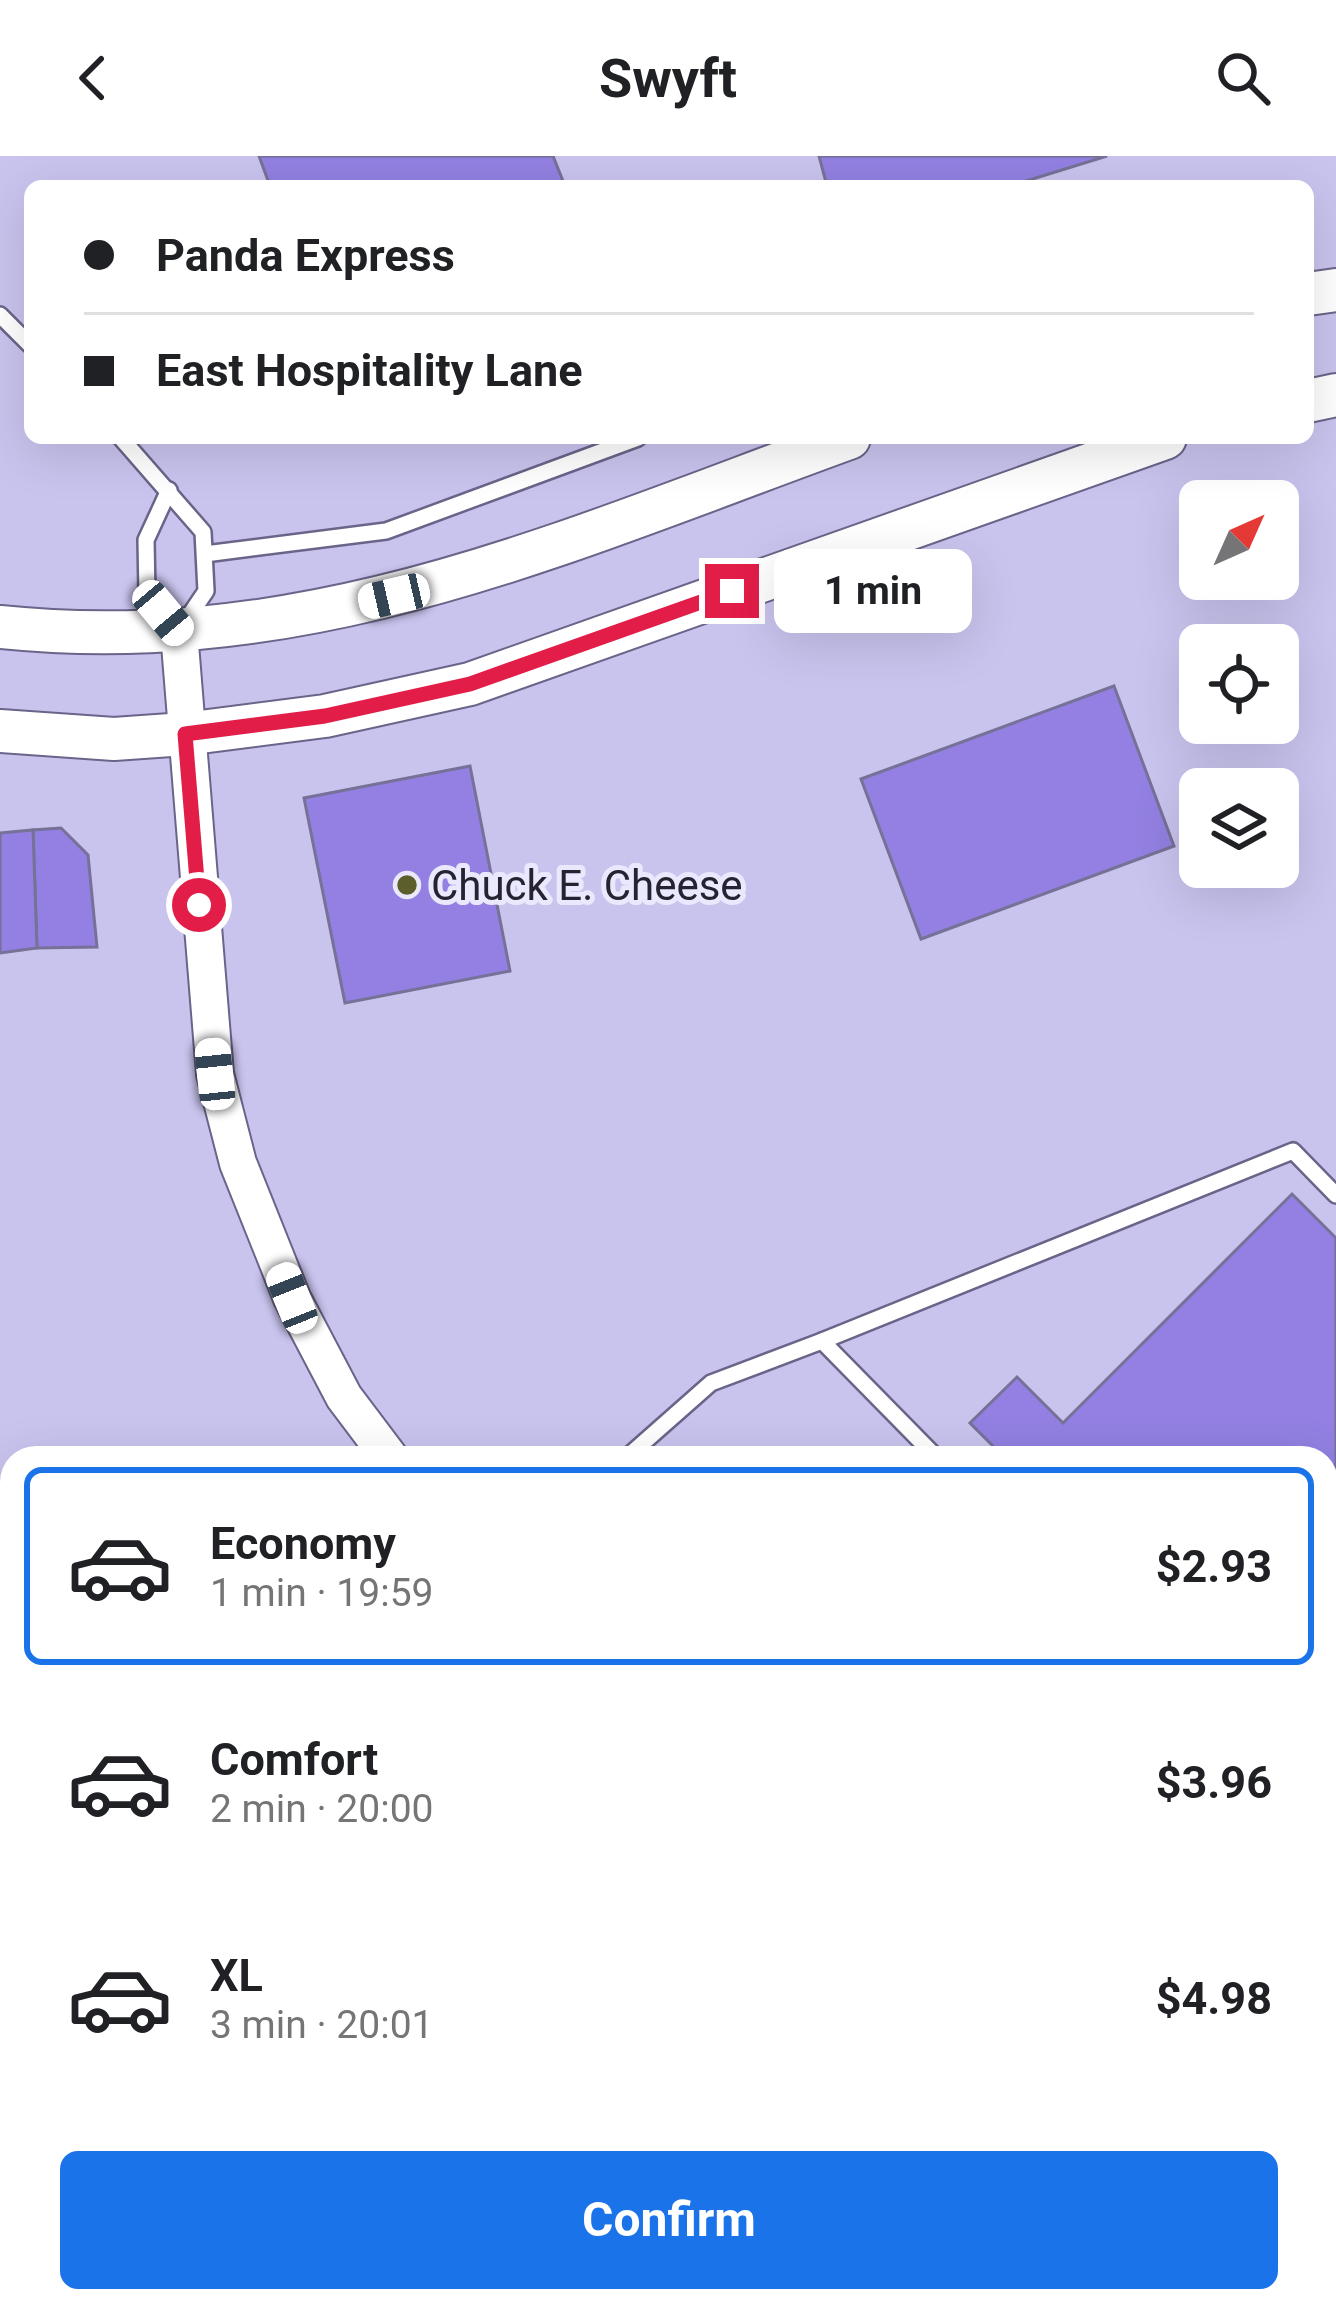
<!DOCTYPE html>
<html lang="en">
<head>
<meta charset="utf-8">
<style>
	body { margin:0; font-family:Roboto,sans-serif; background:#f6f6f6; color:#202124; height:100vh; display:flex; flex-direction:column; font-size:45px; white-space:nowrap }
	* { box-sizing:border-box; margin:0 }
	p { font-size:39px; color:#757577 }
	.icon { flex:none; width:66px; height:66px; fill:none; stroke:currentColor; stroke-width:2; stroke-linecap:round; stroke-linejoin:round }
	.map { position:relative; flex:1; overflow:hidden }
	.drawer { position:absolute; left:0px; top:1290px; width:1338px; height:867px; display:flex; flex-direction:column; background:#fff; border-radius:36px 36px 0 0; box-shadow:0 12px 48px #0002 }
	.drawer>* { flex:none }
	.guide { position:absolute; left:24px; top:24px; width:1290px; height:264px; border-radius:18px; box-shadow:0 12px 48px #0002; display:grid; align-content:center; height:264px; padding:0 60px; background:#fff }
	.needle { width:78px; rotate:45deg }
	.fabs { position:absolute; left:1179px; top:324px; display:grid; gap:24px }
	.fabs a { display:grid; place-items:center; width:120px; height:120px; border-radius:18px; background:#fff; box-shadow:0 12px 48px #0002; font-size:60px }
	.end { position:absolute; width:54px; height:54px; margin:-27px; border:15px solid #e11d48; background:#fff; box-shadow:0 0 0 6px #fff }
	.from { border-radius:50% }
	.bubble { position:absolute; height:84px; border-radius:18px; background:#fff; box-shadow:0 12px 48px #0002; font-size:39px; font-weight:700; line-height:84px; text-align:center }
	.car { position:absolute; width:36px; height:72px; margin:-36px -18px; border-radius:15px; box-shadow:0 0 9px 3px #0007; background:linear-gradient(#fff 24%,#345 0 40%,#fff 0 76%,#345 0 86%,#fff 0) }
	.guide b { display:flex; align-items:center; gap:42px; height:114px; font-size:45px }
	.guide b+b { border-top:3px solid #e0e0e0 }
	.guide i { width:30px; height:30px; background:#202124 }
	ul { padding:21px 0 0; list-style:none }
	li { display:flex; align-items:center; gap:36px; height:198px; margin:0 24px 18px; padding:0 36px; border:6px solid transparent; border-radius:18px }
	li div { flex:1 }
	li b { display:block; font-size:45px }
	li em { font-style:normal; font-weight:700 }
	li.on { border-color:#1a73e8 }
	li>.icon { width:108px; height:108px; stroke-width:1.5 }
	.action { display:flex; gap:24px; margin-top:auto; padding:24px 60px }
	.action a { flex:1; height:138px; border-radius:18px; background:#1a73e8; color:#fff; font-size:48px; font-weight:700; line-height:138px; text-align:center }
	header { display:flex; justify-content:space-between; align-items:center; height:156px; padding:0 60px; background:#fff; font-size:54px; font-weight:700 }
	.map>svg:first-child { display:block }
	.building { fill:#9380e2; stroke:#767197; stroke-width:3 }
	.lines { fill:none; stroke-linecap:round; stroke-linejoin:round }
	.service-casing { stroke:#6a6489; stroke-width:20 }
	.tertiary-casing { stroke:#6a6489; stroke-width:40 }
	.secondary-casing { stroke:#6a6489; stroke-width:46 }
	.service { stroke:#fff; stroke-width:15 }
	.tertiary { stroke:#fff; stroke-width:36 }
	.secondary { stroke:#fff; stroke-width:42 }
	.route { stroke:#e11d48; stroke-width:15 }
	.poi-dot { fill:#5c5e2b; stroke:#eae8fd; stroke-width:4.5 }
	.labels { text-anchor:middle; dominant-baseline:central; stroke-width:10; stroke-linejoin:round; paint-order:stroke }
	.poi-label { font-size:42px; fill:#252332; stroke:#eae8fd; text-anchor:start }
</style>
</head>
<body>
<header><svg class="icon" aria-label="back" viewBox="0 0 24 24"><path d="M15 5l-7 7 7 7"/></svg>Swyft<svg class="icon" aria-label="search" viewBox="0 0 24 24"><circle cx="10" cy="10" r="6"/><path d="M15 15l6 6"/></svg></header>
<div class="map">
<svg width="1336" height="2156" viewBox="0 0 1336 2156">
	<rect width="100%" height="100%" fill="#c9c4ee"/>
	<g class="building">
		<polygon points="259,0 553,0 565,30 270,30"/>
		<polygon points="819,0 1107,0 1010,30 827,30"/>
		<polygon points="1114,530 1174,690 921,783 861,623"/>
		<polygon points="470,610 510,815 345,847 304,642"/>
		<polygon points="61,672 88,699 97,791 37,792 33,674"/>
		<polygon points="33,674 37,792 0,797 0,677"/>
		<polygon points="1292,1038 1336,1082 1336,1604 1326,1614 1326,1302 1005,1302 970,1267 1017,1221 1063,1267"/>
		<polygon points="12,1959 12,2130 3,2121 0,2124 0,1971"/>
		<polygon points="27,2145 603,2145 614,2156 38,2156"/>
		<polygon points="603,2145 727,2145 739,2156 614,2156"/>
	</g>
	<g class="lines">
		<g class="service-casing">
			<g id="service">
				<polyline points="0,159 30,189"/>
				<polyline points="121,282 203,376 206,435 185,466"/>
				<polyline points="169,334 146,384 147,439 171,467"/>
				<polyline points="205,398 386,375 638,282"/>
				<polyline points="822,1185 1293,995 1336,1039"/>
				<polyline points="626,1302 711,1227 822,1185 937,1302"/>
				<polyline points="0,1468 12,1463"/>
				<polyline points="1326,1673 1336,1681"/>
				<polyline points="0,1918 12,1906"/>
			</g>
		</g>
		<g class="tertiary-casing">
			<g id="tertiary">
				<polyline points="179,476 215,918 238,1007 292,1142 344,1241 390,1302"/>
				<polyline points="1223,2145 1234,2156"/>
			</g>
		</g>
		<g class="secondary-casing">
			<g id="secondary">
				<polyline points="1308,138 1336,134"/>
				<polyline points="1308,245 1336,239"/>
				<path d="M0,471C311,503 565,385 849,282"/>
				<polyline points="0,575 114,583 185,578 325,560 470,528 1165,282"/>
			</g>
		</g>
		<use href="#service" class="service"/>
		<use href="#tertiary" class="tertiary"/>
		<use href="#secondary" class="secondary"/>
	</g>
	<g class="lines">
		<polyline class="route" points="199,749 185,578 325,560 470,528 732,435"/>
	</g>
	<circle class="poi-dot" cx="407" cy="729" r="12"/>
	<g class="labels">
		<g class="poi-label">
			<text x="431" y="729">Chuck E. Cheese</text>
		</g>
	</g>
</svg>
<div class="fabs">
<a><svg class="needle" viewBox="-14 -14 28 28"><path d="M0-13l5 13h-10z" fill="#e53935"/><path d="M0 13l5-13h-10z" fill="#757577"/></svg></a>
<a><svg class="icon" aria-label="locate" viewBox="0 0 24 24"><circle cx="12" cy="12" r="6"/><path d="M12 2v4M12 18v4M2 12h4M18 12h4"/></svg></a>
<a><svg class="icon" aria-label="layers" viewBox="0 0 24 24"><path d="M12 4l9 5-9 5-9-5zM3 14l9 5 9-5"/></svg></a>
</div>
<i class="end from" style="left:199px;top:749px"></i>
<i class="end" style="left:732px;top:435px"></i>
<div class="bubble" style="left:774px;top:393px;width:198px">1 min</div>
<i class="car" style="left:394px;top:440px;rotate:257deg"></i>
<i class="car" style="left:163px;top:457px;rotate:140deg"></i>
<i class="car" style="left:215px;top:918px;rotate:354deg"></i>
<i class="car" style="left:292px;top:1142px;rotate:338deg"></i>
<div class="guide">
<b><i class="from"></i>Panda Express</b>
<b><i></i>East Hospitality Lane</b>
</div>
<section class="drawer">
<ul>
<li class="on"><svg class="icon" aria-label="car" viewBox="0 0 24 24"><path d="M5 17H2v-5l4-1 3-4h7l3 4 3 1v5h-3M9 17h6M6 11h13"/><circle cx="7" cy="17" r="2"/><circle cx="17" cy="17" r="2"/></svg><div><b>Economy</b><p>1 min · 19:59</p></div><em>$2.93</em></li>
<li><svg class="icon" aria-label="car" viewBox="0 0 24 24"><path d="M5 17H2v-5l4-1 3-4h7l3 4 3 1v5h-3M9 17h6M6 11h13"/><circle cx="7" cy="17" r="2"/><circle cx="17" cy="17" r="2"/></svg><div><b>Comfort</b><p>2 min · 20:00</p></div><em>$3.96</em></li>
<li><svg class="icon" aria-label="car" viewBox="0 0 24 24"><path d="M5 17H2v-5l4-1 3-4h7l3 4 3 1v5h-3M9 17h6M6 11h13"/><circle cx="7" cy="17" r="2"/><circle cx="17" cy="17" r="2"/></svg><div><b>XL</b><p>3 min · 20:01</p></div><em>$4.98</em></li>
</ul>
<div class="action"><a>Confirm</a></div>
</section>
</div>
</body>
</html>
